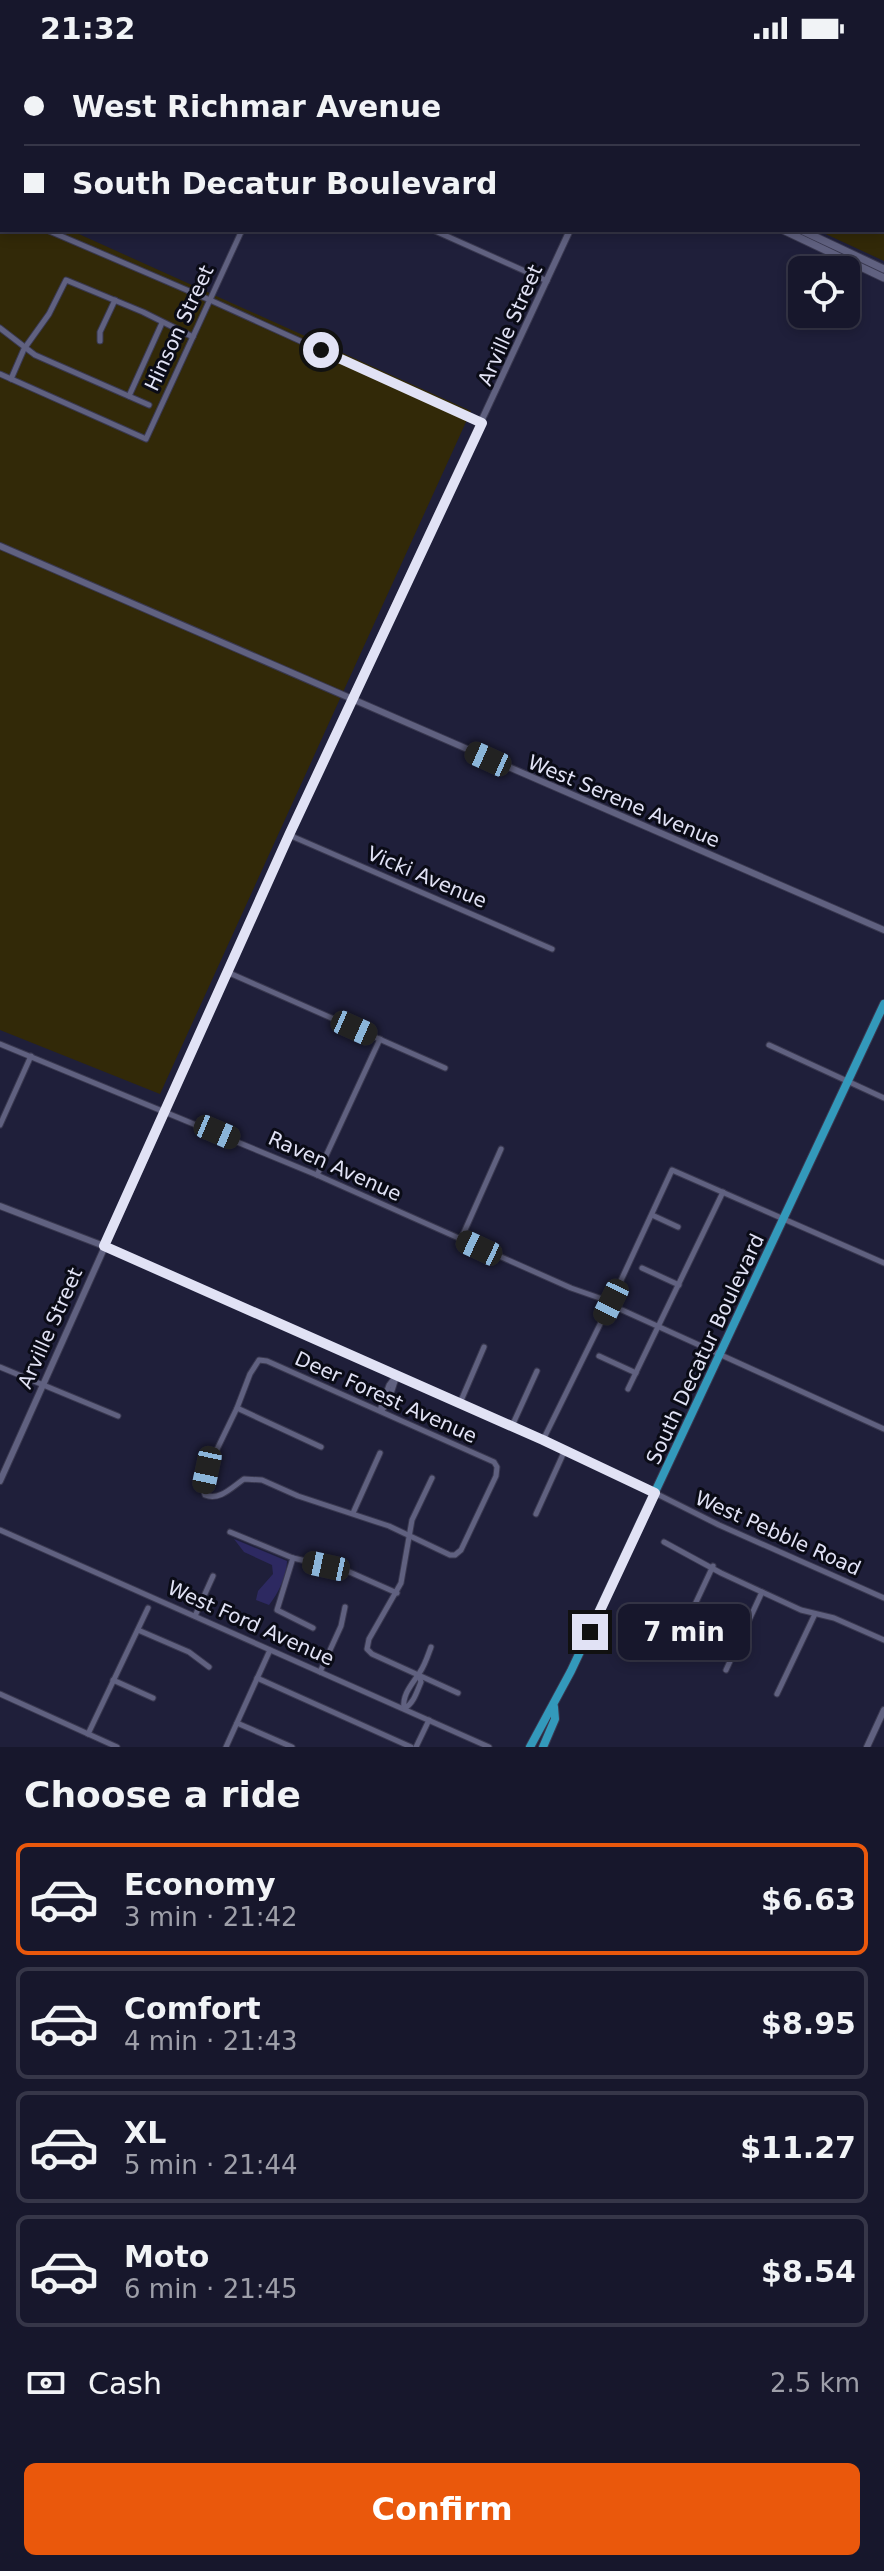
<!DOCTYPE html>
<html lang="en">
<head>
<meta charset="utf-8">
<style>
	body { margin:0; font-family:"DejaVu Sans",sans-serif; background:#242438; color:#f1f3f6; height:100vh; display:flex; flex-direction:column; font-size:30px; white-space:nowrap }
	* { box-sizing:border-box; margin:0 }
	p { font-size:26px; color:#9e9fa9 }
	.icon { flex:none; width:44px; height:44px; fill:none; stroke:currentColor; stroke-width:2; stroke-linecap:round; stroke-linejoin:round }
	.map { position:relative; height:1691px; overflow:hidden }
	.details { display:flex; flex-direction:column; background:#17172c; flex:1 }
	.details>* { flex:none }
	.top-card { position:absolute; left:0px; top:0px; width:884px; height:176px; box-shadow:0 4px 12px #0003,0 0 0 2px #363648; display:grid; align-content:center; height:176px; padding:0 24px; background:#17172c }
	.tools { position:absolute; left:788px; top:200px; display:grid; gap:16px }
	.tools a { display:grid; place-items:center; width:72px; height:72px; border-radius:12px; background:#17172c; box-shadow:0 4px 12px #0003,0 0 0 2px #363648; font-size:40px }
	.end { position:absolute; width:36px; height:36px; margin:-18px; border:10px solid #e1e2f5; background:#111; box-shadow:0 0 0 4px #111 }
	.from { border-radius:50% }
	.bubble { position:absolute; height:56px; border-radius:12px; background:#17172c; box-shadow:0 4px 12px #0003,0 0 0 2px #363648; font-size:26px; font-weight:700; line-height:56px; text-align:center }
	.car { position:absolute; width:24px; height:48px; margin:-24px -12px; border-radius:10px; box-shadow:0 0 6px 2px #0007; background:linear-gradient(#222 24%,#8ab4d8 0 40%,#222 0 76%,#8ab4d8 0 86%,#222 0) }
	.top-card b { display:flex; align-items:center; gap:28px; height:76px; font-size:30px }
	.top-card b+b { border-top:2px solid #363648 }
	.top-card i { width:20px; height:20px; background:#f1f3f6 }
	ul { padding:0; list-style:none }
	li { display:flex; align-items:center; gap:24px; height:112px; margin:0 16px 12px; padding:0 8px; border:4px solid #363648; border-radius:12px }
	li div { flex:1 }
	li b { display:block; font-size:30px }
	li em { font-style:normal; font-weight:700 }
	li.on { border-color:#ea580c }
	li>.icon { width:72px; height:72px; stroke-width:1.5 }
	h2 { padding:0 24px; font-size:36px; line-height:96px }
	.pay { display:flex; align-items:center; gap:20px; height:88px; padding:0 24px; font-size:30px }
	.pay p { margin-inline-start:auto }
	.button { display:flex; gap:16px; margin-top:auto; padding:16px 24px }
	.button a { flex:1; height:92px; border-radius:12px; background:#ea580c; color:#fff; font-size:32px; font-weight:700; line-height:92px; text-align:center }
	.status { display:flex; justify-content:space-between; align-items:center; height:56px; padding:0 40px; background:#17172c; direction:ltr }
	.status svg { height:22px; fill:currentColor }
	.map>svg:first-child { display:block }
	.green { fill:#2d2961 }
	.sand { fill:#322908 }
	.water { fill:#0f476c }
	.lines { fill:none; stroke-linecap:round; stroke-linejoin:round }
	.minor-casing { stroke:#39384f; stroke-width:7 }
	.tertiary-casing { stroke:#39384f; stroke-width:8 }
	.secondary-casing { stroke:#39384f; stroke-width:9 }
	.primary-casing { stroke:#39384f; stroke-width:10 }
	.minor { stroke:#606180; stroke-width:5 }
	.tertiary { stroke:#606180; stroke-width:6 }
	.secondary { stroke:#606180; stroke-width:7 }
	.primary { stroke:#39b; stroke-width:8 }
	.route { stroke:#e1e2f5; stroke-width:10 }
	.labels { text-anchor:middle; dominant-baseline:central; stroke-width:6; stroke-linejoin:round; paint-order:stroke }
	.street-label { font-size:20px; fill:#e1e2f5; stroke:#0a0b16 }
</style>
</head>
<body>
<div class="status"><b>21:32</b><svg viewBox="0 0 49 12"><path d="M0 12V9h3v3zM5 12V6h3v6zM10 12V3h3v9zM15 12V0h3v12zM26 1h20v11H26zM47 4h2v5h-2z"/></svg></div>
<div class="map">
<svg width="884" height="1691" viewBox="0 0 884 1691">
	<rect width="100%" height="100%" fill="#1f1f3a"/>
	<path class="green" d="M234,1483L287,1505C287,1519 278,1538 269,1549L256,1544L258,1535L273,1518L272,1509L244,1496Z"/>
	<g class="sand">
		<polygon points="882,102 884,102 884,205 817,174 882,174"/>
		<polygon points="0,142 2,174 70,174 471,355 160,1038 0,974"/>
	</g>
	<polygon class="water" points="702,0 884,0 884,102 882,2"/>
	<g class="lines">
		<g class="minor-casing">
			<g id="minor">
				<polyline points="31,0 33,1"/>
				<polyline points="572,0 576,2"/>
				<polyline points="322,2 323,0"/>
				<polyline points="539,2 541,0"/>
				<polyline points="615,2 616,0"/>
				<polyline points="0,109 2,110"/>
				<polyline points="0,153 2,154"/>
				<polyline points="47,174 210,244 481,367"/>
				<polyline points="433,174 547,225"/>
				<polyline points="0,272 35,299 149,349"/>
				<polyline points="100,285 100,276 115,244"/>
				<polyline points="0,318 146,383 242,174"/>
				<polyline points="11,323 24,293 49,258 66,224 143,256 193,281"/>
				<polyline points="129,340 162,267"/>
				<polyline points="289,779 552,893"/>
				<polyline points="227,916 445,1012"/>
				<polyline points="0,988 317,1119 571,1232 611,1246"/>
				<polyline points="769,989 884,1042"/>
				<polyline points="0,1069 31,1000"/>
				<polyline points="317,1119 380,983"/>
				<polyline points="652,1159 678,1171"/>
				<polyline points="461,1183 501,1093"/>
				<polyline points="642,1212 679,1229"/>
				<polyline points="622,1254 884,1373"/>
				<polyline points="599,1300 636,1317"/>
				<path d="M259,1304L267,1305L494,1406L497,1411L496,1420L461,1494L455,1499H450L389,1470L298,1440L262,1424L244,1423C232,1431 220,1445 205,1439L203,1432L207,1414L237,1352L250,1318Z"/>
				<polyline points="0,1311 118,1360"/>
				<polyline points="628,1333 723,1136"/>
				<polyline points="460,1347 484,1291"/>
				<polyline points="237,1352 321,1391"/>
				<polyline points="380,1354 389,1329 395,1321"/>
				<polyline points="381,1355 388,1347 397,1319"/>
				<polyline points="512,1370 537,1315"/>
				<polyline points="543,1384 611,1246 672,1114 884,1207"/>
				<polyline points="432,1422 412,1464 401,1527 369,1583 367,1593 372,1598 458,1637"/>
				<polyline points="655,1437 719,1469 884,1542"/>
				<polyline points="353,1457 380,1397"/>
				<polyline points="536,1458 565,1394"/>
				<polyline points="0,1474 489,1691"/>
				<polyline points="230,1476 293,1502 345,1514 397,1537"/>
				<polyline points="664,1486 721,1517 801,1554 834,1562 884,1584"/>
				<polyline points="293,1502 277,1554 313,1572"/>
				<polyline points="195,1560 213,1520"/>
				<polyline points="138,1574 189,1596 209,1611"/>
				<polyline points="675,1591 713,1510"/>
				<polyline points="726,1614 762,1536"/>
				<polyline points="320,1616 341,1570 345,1551"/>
				<polyline points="257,1622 411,1691"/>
				<polyline points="113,1624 153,1642"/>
				<polyline points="0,1638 117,1691"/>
				<polyline points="777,1638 815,1558"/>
				<path d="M404,1652C402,1638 413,1627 420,1616C425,1609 428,1599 431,1591"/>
				<path d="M405,1652C414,1647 417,1635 421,1626L419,1620"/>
				<polyline points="237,1667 292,1691"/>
				<polyline points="88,1678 148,1552"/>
				<polyline points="226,1691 270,1594"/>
				<polyline points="416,1691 429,1664"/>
			</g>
		</g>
		<g class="tertiary-casing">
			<g id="tertiary">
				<polyline points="650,2 651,0"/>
				<polyline points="0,490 884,874"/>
				<polyline points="0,1150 104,1190 543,1384 655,1437"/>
				<polyline points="0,1425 289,779 570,174"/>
				<polyline points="867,1691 884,1654"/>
			</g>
		</g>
		<g class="secondary-casing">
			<g id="secondary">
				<polyline points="408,0 412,2"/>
				<polyline points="428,0 432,2"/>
				<polyline points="783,174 884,222"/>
				<polyline points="801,174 884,213"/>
			</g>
		</g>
		<g class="primary-casing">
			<g id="primary">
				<polyline points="530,1691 571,1615 884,948"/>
				<polyline points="543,1691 555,1663 554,1651"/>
			</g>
		</g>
		<use href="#minor" class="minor"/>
		<use href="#tertiary" class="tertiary"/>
		<use href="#secondary" class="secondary"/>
		<use href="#primary" class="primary"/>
	</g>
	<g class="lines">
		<polyline class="route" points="321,294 482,367 289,779 104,1190 543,1384 655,1437 590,1576"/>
	</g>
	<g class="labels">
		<g class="street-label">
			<text transform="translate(510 269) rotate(-66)">Arville Street</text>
			<text transform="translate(179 272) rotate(-65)">Hinson Street</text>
			<text transform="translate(624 745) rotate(23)">West Serene Avenue</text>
			<text transform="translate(427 821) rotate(23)">Vicki Avenue</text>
			<text transform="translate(335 1110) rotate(24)">Raven Avenue</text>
			<text transform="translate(50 1272) rotate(-66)">Arville Street</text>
			<text transform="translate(705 1293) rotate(-65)">South Decatur Boulevard</text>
			<text transform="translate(386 1341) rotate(24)">Deer Forest Avenue</text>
			<text transform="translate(778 1477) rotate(24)">West Pebble Road</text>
			<text transform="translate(251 1567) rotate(24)">West Ford Avenue</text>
		</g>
	</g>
</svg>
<div class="tools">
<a><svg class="icon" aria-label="locate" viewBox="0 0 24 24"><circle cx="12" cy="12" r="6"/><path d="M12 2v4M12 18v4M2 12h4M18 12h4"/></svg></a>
</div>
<i class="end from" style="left:321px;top:294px"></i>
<i class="end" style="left:590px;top:1576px"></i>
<div class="bubble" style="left:618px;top:1548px;width:132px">7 min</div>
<i class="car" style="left:488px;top:703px;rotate:294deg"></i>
<i class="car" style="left:354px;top:972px;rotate:114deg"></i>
<i class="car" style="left:217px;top:1076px;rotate:113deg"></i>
<i class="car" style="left:479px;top:1192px;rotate:295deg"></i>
<i class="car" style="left:611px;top:1246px;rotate:206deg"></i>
<i class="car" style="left:207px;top:1414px;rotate:192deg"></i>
<i class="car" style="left:326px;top:1510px;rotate:282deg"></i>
<div class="top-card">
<b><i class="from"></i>West Richmar Avenue</b>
<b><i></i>South Decatur Boulevard</b>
</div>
</div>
<section class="details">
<h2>Choose a ride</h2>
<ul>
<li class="on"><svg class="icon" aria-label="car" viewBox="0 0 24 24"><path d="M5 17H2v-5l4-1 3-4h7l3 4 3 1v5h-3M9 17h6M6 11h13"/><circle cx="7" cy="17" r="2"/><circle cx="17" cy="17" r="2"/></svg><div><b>Economy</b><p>3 min · 21:42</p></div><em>$6.63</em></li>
<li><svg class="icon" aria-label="car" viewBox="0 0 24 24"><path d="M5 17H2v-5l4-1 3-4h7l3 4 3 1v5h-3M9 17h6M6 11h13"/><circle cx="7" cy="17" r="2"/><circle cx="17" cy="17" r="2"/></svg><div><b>Comfort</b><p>4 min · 21:43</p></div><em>$8.95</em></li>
<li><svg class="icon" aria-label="car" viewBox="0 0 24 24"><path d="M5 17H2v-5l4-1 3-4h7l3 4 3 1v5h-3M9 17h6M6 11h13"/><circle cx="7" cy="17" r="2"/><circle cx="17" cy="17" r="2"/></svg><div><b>XL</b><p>5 min · 21:44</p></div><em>$11.27</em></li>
<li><svg class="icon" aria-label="car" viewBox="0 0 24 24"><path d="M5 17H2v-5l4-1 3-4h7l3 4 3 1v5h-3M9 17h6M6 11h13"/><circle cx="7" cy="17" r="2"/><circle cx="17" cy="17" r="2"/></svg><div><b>Moto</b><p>6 min · 21:45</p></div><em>$8.54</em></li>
</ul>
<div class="pay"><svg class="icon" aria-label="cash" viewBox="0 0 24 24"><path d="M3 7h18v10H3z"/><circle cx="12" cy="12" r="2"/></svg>Cash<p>2.5 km</p></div>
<div class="button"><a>Confirm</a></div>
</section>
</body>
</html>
